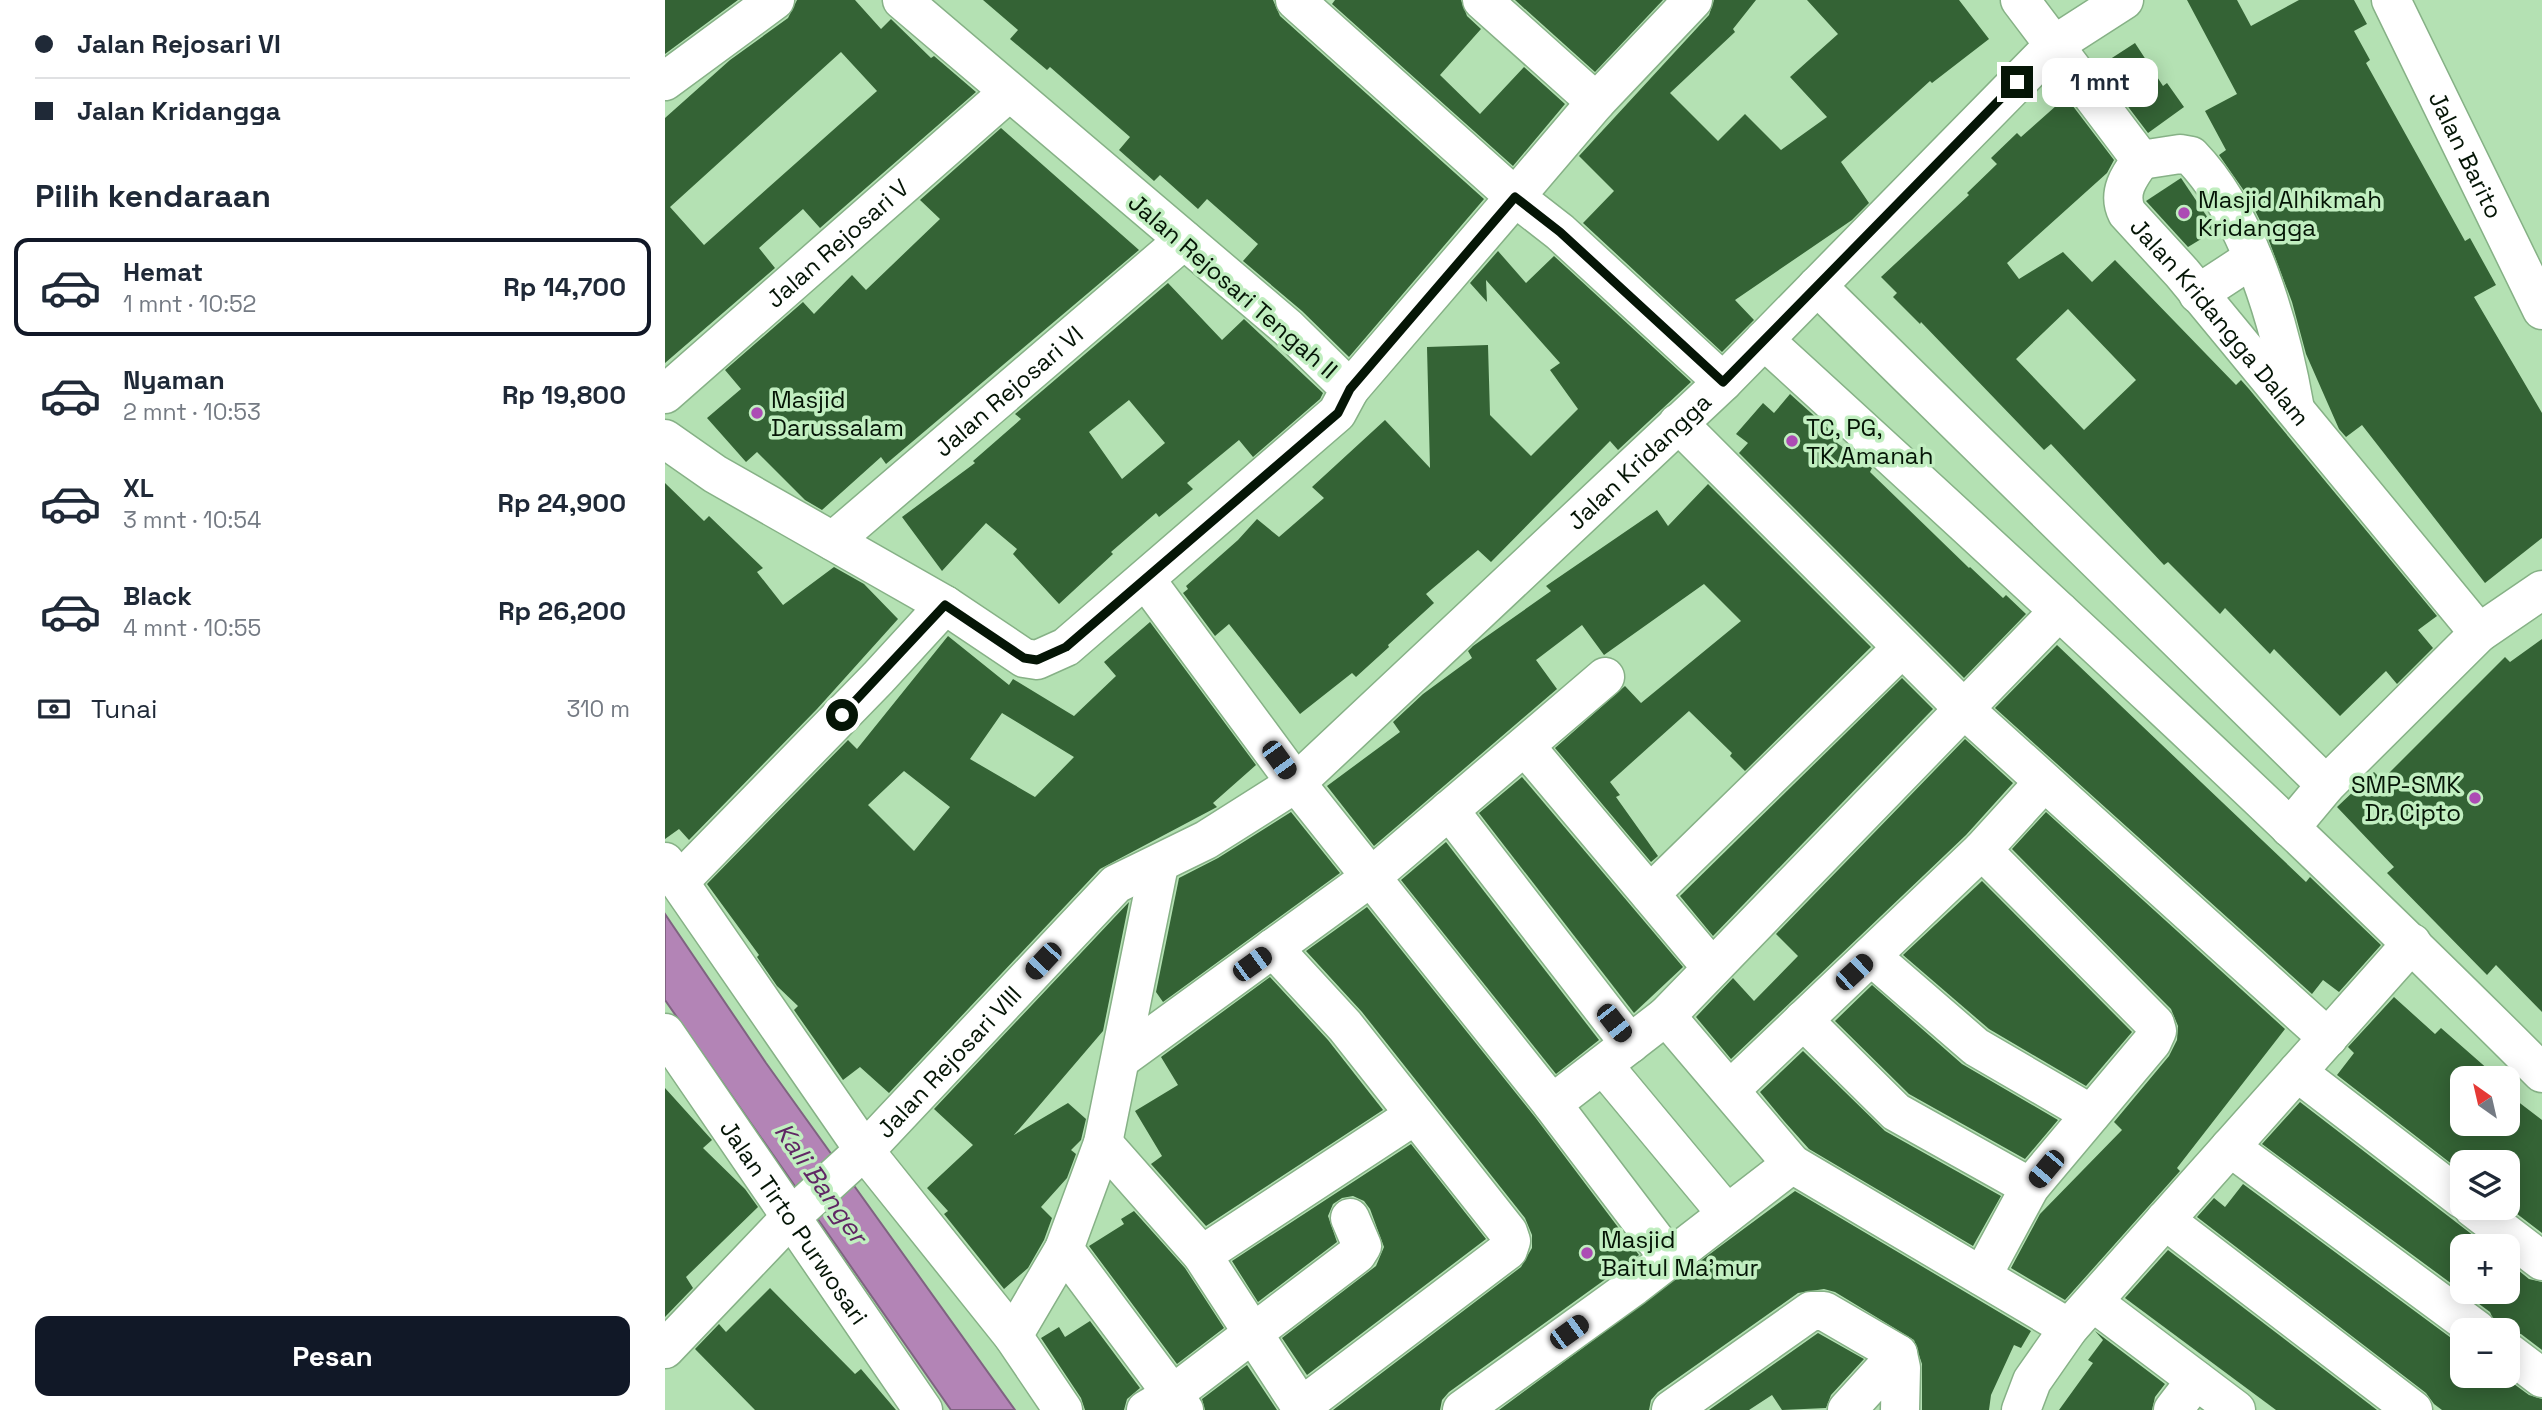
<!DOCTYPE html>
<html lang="id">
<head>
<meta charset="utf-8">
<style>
	body { margin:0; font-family:"Space Grotesk",sans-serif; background:#f6f6f7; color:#1f2937; height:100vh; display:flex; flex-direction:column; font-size:26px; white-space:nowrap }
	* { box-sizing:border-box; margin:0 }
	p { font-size:23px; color:#747a83 }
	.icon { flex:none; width:38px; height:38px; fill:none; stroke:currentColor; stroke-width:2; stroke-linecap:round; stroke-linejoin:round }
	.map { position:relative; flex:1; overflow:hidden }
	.drawer { display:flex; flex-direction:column; background:#fff; width:665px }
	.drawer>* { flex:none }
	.top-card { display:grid; align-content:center; height:154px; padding:0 35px; background:#fff }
	.needle { width:46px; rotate:326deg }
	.tools { position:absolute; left:1785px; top:1066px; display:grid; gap:14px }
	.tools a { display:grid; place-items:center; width:70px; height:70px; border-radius:14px; background:#fff; box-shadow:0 4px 18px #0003; font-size:35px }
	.end { position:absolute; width:32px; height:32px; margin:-16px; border:9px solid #051506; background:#fff; box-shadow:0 0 0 4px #fff }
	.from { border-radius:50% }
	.bubble { position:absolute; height:49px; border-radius:14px; background:#fff; box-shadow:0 4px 18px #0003; font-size:23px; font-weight:600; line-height:49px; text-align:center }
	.car { position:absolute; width:21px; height:42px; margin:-21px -10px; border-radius:9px; box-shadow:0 0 5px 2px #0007; background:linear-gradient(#222 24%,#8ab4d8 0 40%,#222 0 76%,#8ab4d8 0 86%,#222 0) }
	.top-card b { display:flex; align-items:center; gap:24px; height:66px; font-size:26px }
	.top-card b+b { border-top:2px solid #e0e1e3 }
	.top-card i { width:18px; height:18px; background:#1f2937 }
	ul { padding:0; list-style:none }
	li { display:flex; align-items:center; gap:21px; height:98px; margin:0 14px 10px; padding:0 21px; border:4px solid transparent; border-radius:14px }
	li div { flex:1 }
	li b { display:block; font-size:26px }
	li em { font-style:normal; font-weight:600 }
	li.active { border-color:#111827 }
	li>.icon { width:63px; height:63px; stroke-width:1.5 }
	h2 { padding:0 35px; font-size:32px; line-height:84px }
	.pay { display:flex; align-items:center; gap:18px; height:77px; padding:0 35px; font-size:26px }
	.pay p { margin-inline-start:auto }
	.action { display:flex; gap:14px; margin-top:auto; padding:14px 35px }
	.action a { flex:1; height:80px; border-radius:14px; background:#111827; color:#fff; font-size:28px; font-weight:600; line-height:80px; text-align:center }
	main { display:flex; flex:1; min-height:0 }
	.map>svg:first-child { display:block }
	.water { fill:#b384b6; stroke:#7f6381; stroke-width:2 }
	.building { fill:#346335; fill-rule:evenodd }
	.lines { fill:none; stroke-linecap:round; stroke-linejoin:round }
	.minor-casing { stroke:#86b186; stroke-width:41 }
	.minor { stroke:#fff; stroke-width:38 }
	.route { stroke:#051506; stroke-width:9 }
	.poi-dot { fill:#ac4cb4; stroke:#c1eec0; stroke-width:2.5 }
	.labels { text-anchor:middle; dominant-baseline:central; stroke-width:7; stroke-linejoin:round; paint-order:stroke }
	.street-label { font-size:24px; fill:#051506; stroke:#c1eec0 }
	.poi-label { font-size:24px; fill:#051506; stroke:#c1eec0; text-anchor:start }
	.water-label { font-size:26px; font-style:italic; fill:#602764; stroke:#c1eec0 }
</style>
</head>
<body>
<main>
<section class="drawer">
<div class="top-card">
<b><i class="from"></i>Jalan Rejosari VI</b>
<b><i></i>Jalan Kridangga</b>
</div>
<h2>Pilih kendaraan</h2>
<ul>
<li class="active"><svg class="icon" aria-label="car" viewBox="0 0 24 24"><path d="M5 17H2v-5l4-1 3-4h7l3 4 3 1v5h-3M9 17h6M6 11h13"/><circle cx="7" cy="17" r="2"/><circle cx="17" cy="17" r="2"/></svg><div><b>Hemat</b><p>1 mnt · 10:52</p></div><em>Rp 14,700</em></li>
<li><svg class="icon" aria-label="car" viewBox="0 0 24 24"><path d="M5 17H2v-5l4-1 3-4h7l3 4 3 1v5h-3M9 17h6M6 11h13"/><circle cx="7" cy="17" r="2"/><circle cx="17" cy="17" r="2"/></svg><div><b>Nyaman</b><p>2 mnt · 10:53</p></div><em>Rp 19,800</em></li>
<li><svg class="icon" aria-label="car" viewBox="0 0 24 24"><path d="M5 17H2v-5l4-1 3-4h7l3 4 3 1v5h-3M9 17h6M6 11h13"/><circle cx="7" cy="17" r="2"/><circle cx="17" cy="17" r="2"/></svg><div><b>XL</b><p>3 mnt · 10:54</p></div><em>Rp 24,900</em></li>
<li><svg class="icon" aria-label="car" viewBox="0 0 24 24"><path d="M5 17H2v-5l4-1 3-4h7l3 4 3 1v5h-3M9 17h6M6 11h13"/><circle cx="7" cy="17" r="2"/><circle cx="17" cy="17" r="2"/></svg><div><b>Black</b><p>4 mnt · 10:55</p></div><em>Rp 26,200</em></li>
</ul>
<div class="pay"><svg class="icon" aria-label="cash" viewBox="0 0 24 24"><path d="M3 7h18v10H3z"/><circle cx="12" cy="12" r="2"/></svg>Tunai<p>310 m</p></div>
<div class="action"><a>Pesan</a></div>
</section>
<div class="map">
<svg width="1877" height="1410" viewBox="0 0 1877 1410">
	<rect width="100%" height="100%" fill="#b4e1b3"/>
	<polygon class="water" points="0,914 101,1063 350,1410 286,1410 0,1000"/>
	<g class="building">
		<polygon points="0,0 73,0 0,54"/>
		<path d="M132,0H190L216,29L226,19L266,58L269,56L311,92L155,228L138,209L94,248L110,268L0,363V118L65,60L123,18ZM176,52L212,91L39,245L5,207Z"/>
		<polygon points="318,0 608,0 615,16 819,199 684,357 637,311 578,261 593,244 542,199 533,209 495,175 489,181 454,150 465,137 385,67 382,70 345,39 353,30"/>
		<polygon points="670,0 796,0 802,16 816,29 775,75 815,114 859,67 900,104 848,166 667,4"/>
		<polygon points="850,0 998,0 930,72"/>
		<polygon points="1049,0 1091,0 1068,29 1070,32 1005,93 1053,141 1080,114 1116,150 1162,117 1125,77 1173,34 1142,0 1294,0 1324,39 1267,83 1265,81 1176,162 1204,203 1187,220 1070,300 1089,320 1057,352 918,223 949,191 914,156 1044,15"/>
		<polygon points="1522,0 1572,0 1586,26 1634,0 1689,0 1702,24 1689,31 1705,60 1701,63 1800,241 1805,238 1831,285 1809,297 1877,413 1877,538 1820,583 1697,425 1681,437 1674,429 1641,354 1627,302 1601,233 1584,198 1554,155 1561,150 1540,111 1572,94"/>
		<polygon points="1470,43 1498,86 1502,83 1519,107 1483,133 1433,67"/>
		<path d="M1401,97L1449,160L1442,173L1342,263L1354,279L1398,252L1427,282L1450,260L1571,385L1576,380L1584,389L1772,616L1753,630L1768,648L1732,684L1721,671L1675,716L1609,649L1605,654L1560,608L1555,614L1503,562L1499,565L1386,444L1379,450L1256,322L1255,324L1228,297L1232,293L1216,277L1304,195L1302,193L1332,164L1326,158L1352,133L1356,137ZM1403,309L1471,380L1419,430L1351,359Z"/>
		<polygon points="336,128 474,250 221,464 216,457 157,510 140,500 92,452 81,462 42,418 76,389 60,370 138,302 149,314 187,275 201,290 275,219 255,200"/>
		<polygon points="1516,178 1551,230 1523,247 1481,201"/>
		<polygon points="833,251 861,283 889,256 1026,382 953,450 945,441 826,562 813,550 761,594 769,603 723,645 724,647 691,677 687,673 635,714 564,624 550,636 518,593 523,589 521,586 573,540 592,519 614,537 659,498 647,487 720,420 765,468 762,347 823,345 825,415 866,456 913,409 885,370 895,363 821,280 822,302 805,283"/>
		<path d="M503,283L557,340L579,319L658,393L655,399L588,457L574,440L522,483L528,489L494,517L491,513L446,552L448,554L394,604L348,554L352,549L321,523L277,571L237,517L310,463L308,461L356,419L350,414ZM464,400L500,443L457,479L424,432Z"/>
		<polygon points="1125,394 1175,439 1172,443 1207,468 1205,472 1304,568 1305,567 1338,598 1341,595 1361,614 1299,678 1074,453 1083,443 1071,434 1098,403 1109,413"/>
		<polygon points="0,483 39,521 44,516 98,568 92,572 118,605 169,567 199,584 233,619 152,709 24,840 14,829 0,839"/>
		<polygon points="1043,484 1206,647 1080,771 1065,756 1067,753 1024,711 945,782 955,795 951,797 993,856 986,862 890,748 960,686 976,703 1076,621 1039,584 939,655 917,625 871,660 892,689 709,846 662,786 735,732 728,722 758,694 807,658 803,651 808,646 886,591 881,586 992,510 1003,526"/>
		<path d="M485,622L591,765L548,803L552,807L435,869L224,1093L195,1067L178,1080L129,1010L133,1006L112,986L92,957L94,955L42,884L183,740L192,749L283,636L344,685L348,679L409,716L451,676L439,662ZM337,713L409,757L370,797L305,759ZM239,771L285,807L249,851L203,805Z"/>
		<polygon points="1877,639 1877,1012 1831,965 1822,975 1722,873 1729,867 1672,807 1709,772 1717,780 1840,657 1845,662"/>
		<polygon points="1392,645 1641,882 1645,877 1716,945 1674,992 1658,980 1647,994 1330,708"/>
		<polygon points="1237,678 1268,709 1048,936 1015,896"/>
		<polygon points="1300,739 1348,783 1301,835 1066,1059 1031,1017 1068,978 1089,1001 1133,956 1111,934"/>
		<polygon points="857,777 1018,967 969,1013 814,813"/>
		<polygon points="626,812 675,873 498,1002 491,992 514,878 553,858"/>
		<polygon points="1381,812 1620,1029 1512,1168 1515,1171 1400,1300 1346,1268 1375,1214 1457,1130 1449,1122 1504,1056 1512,1040 1513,1026 1506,1009 1347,849"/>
		<polygon points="781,842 934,1040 891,1074 736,880"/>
		<polygon points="1317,881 1467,1032 1421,1086 1324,1029 1238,955"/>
		<polygon points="464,902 438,1031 349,1135 403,1103 421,1119 416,1140 406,1150 411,1154 402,1178 376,1207 387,1218 379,1240 363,1268 339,1289 279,1214 283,1211 262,1188 308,1145 269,1109"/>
		<polygon points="702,907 870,1117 974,1255 784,1392 777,1400 775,1410 668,1410 856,1267 867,1248 867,1235 860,1218 697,1012 641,951"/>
		<polygon points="605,977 663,1040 718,1110 541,1226 486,1164 497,1156 470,1111 513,1085 496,1057"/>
		<polygon points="1207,985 1297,1064 1393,1120 1360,1159 1244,1094 1170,1021"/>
		<polygon points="1729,997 1770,1034 1776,1028 1833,1078 1797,1078 1797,1124 1843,1124 1843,1094 1877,1120 1877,1233 1843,1207 1843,1162 1797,1162 1797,1172 1672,1075 1689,1053 1683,1047"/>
		<polygon points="1138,1051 1220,1131 1336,1196 1308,1246 1144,1149 1119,1121 1095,1092"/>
		<polygon points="0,1088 47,1140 38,1148 80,1189 93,1207 21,1277 28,1288 0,1317"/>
		<polygon points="1635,1102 1822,1246 1797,1246 1797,1292 1843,1292 1843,1262 1864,1279 1877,1282 1877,1350 1856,1334 1833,1330 1825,1312 1597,1144"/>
		<polygon points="746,1144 821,1239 642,1375 617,1338 711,1266 719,1247 705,1209 699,1201 688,1196 677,1198 668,1204 663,1216 672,1242 593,1302 567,1261"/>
		<polygon points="1578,1184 1797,1346 1797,1376 1838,1376 1864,1395 1877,1399 1877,1410 1777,1410 1769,1404 1761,1393 1532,1217 1549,1198 1560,1207"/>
		<polygon points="1130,1191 1366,1331 1356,1348 1349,1345 1326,1395 1324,1410 1257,1410 1257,1364 1249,1340 1170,1292 1159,1289 1133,1293 993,1392 986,1400 984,1410 834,1410"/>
		<polygon points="469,1211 520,1268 559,1328 512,1364 424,1246 459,1224 456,1219"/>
		<polygon points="1503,1250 1712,1410 1611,1410 1460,1298"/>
		<polygon points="105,1288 190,1374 196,1369 231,1410 90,1410 30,1349 54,1324 61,1332"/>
		<polygon points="425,1321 475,1388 462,1399 459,1410 420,1410 416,1398 376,1338 394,1327 400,1337"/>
		<polygon points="1430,1331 1500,1384 1490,1397 1487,1410 1394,1410 1428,1363 1423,1360 1438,1340"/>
		<polygon points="1153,1333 1199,1359 1166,1395 1161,1408 1117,1410 1107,1395 1084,1410 1044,1410"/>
		<polygon points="582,1365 612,1410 540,1410 537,1399"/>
	</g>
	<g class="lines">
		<g class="minor-casing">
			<g id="minor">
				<polyline points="630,0 850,197 685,389"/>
				<polyline points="817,0 931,102"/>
				<polyline points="1028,0 931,102 850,197 895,232 1058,382"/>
				<path id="s1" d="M1355,0L1476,160C1464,176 1452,193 1462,213L1517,273L1814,633"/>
				<path id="s2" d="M1726,0L1877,310"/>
				<polyline points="0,81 110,0"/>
				<path d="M1476,160L1515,154L1526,156C1585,217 1616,328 1630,409"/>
				<polyline points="1152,286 1661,785"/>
				<polyline points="1533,294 1588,258"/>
				<path d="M1099,340C1362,580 1625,821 1877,1073"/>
				<path id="s3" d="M0,394L344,92"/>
				<polyline points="1013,423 1299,709 1663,1038"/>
				<polyline points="0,439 50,474 280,605 359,658 372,660 401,647 672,413 685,389 623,328 237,0"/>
				<path id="s4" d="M168,541L519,240"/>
				<polyline points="481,580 631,783 887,1104 1004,1258"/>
				<polyline points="860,746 1047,968"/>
				<polyline points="784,810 965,1044"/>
				<polyline points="1625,828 1661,785 1814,633 1877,590"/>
				<polyline points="1317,850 1490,1024 1492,1031 1487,1042 1365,1187 1317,1276"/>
				<polyline points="0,862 199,1150 348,1336 398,1410"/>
				<polyline points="14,882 213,678 280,605"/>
				<polyline points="985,894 1237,648"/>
				<polyline points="608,948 680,1026 843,1232 846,1241 843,1250 636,1407"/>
				<polyline points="1206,956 1311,1047 1426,1114"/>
				<polyline points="1001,1016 1394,611"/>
				<polyline points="1138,1020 1231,1112 1365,1187"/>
				<path id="s5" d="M0,1033L258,1410"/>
				<polyline points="456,1059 706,877 940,677"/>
				<polyline points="938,1065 1062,1214"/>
				<polyline points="1632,1072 1797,1199"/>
				<polyline points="1065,1090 1317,850 1379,782"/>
				<polyline points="887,1104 1001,1016 1127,1164 1404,1328"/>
				<polyline points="438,1143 537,1255 638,1410"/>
				<polyline points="1565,1147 1812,1330"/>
				<polyline points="1808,1208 1877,1261"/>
				<polyline points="1500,1220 1748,1410"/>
				<polyline points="399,1249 519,1410"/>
				<polyline points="537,1255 750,1115"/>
				<polyline points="1428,1302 1571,1410"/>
				<polyline points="348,1336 399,1249 438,1143 494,865"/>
				<path id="s6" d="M0,1349L126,1217L207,1143L451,884L541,840L631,783L1058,382L1389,45L1459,0"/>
				<polyline points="1843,1352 1877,1378"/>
				<polyline points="481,1410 508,1394 692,1254 697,1246 685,1218"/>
				<polyline points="797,1410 969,1286 1127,1164"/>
				<polyline points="1006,1410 1146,1311 1159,1311 1233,1354"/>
				<polyline points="1182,1410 1233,1354 1236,1368 1235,1410"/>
				<polyline points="1356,1410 1367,1381 1404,1328 1747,943"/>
				<polyline points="1508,1410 1531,1380"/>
			</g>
		</g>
		<use href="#minor" class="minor"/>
	</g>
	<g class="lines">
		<polyline class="route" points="177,715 280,605 359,658 372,660 401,647 673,413 685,389 850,197 895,232 1058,382 1352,82"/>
	</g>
	<g class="poi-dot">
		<circle cx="1519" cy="213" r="7"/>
		<circle cx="92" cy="413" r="7"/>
		<circle cx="1127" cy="441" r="7"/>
		<circle cx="1810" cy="798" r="7"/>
		<circle cx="922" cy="1253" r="7"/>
	</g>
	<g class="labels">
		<g class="street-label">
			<text stroke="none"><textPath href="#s2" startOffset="172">Jalan Barito</textPath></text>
			<text stroke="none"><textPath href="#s3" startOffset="229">Jalan Rejosari V</textPath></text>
			<text transform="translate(568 286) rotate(41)">Jalan Rejosari Tengah II</text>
			<text stroke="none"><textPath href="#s1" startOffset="402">Jalan Kridangga Dalam</textPath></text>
			<text stroke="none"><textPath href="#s4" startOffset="231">Jalan Rejosari VI</textPath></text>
			<text stroke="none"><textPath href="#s6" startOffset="1325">Jalan Kridangga</textPath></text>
			<text stroke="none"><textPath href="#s6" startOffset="404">Jalan Rejosari VIII</textPath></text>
			<text stroke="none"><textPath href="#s5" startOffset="229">Jalan Tirto Purwosari</textPath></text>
		</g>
		<g class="poi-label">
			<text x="1533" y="199">Masjid Alhikmah<tspan x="1533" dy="28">Kridangga</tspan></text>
			<text x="106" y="399">Masjid<tspan x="106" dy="28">Darussalam</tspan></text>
			<text x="1141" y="427">TC, PG,<tspan x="1141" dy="28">TK Amanah</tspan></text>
			<text x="1796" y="784" text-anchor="end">SMP-SMK<tspan x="1796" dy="28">Dr. Cipto</tspan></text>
			<text x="936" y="1239">Masjid<tspan x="936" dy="28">Baitul Ma'mur</tspan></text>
		</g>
		<g class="water-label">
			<text transform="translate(156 1183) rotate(55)">Kali Banger</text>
		</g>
	</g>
</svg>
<div class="tools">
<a><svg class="needle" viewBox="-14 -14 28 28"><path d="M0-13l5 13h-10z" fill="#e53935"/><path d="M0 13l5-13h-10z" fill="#747a83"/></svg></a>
<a><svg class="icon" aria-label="layers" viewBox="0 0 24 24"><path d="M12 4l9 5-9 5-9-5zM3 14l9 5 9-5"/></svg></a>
<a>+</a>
<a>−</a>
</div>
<i class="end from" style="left:177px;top:715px"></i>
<i class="end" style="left:1352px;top:82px"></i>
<div class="bubble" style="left:1377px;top:58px;width:116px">1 mnt</div>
<i class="car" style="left:614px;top:760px;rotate:144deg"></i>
<i class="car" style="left:378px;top:961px;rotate:223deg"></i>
<i class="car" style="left:587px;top:964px;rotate:54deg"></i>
<i class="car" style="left:1189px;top:972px;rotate:47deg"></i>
<i class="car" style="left:949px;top:1023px;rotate:142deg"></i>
<i class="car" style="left:1381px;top:1169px;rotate:220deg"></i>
<i class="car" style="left:904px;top:1332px;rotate:54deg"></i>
</div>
</main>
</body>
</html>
